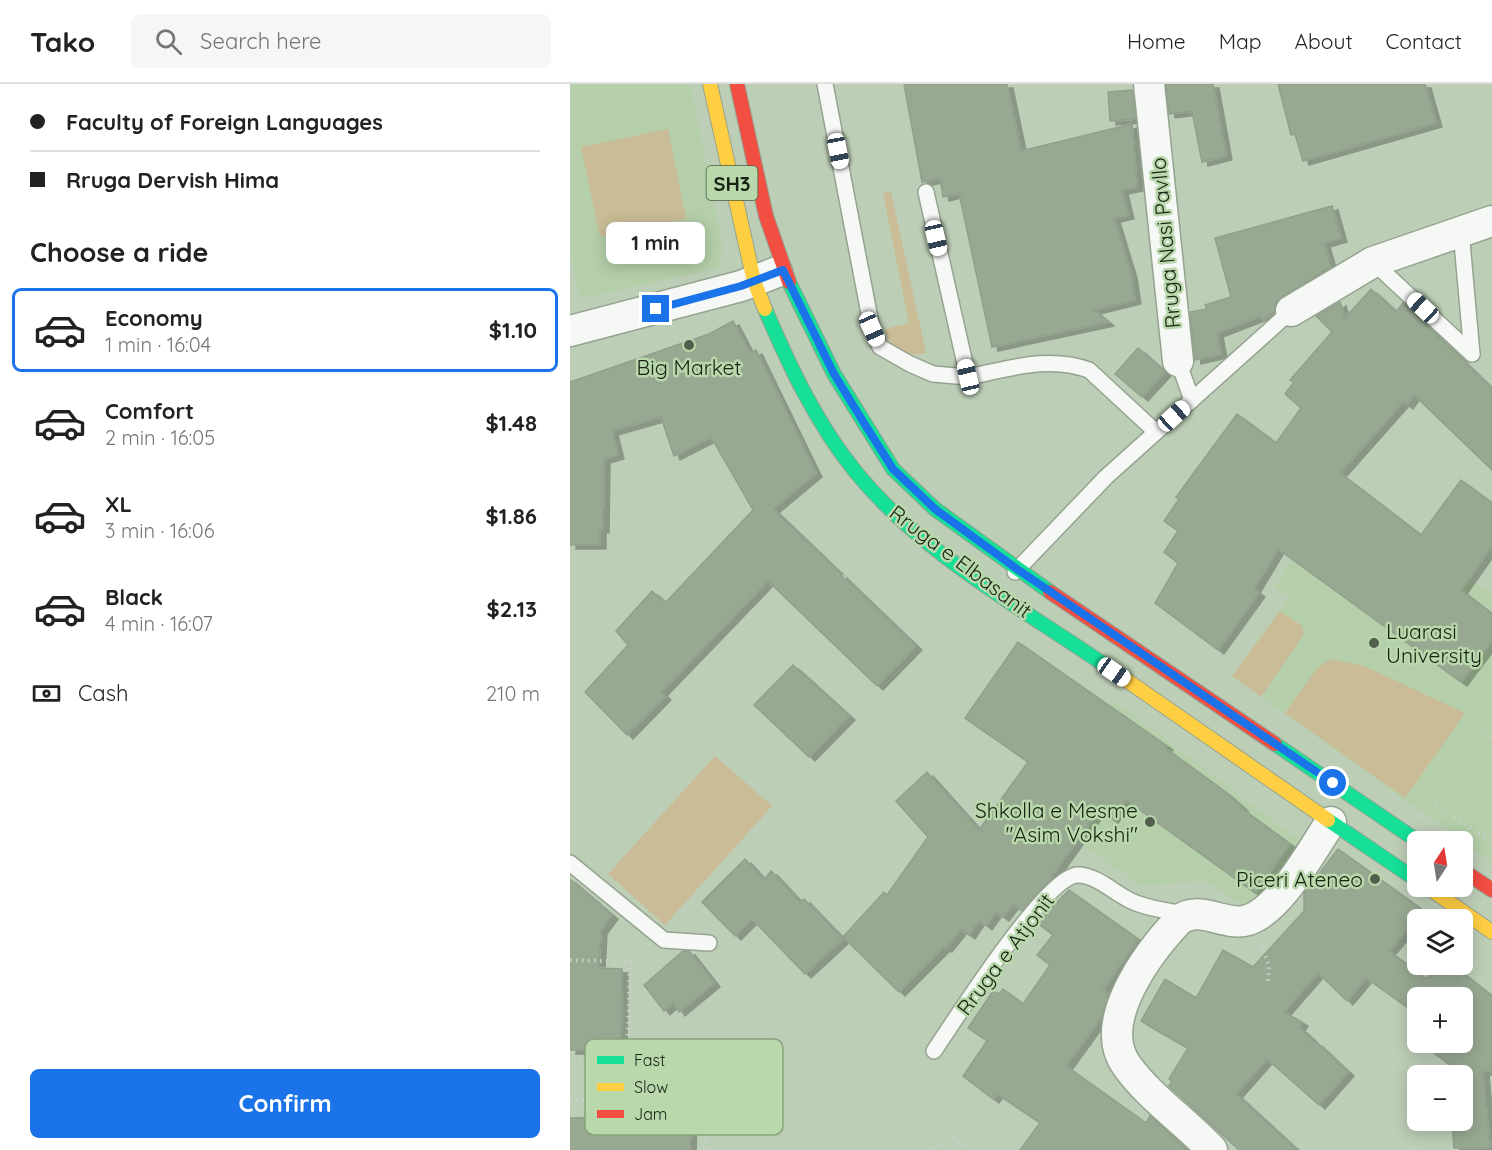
<!DOCTYPE html>
<html lang="en">
<head>
<meta charset="utf-8">
<style>
	body { margin:0; font-family:Quicksand,sans-serif; background:#f6f6f6; color:#222; height:100vh; display:flex; flex-direction:column; font-size:22px; white-space:nowrap }
	* { box-sizing:border-box; margin:0 }
	p { font-size:20px; color:#767676 }
	.icon { flex:none; width:33px; height:33px; fill:none; stroke:currentColor; stroke-width:2; stroke-linecap:round; stroke-linejoin:round }
	.map { position:relative; flex:1; overflow:hidden }
	.panel { display:flex; flex-direction:column; background:#fff; width:570px }
	.panel>* { flex:none }
	.banner { display:grid; align-content:center; height:132px; padding:0 30px; background:#fff }
	.needle { width:39px; rotate:12deg }
	.tools { position:absolute; left:837px; top:747px; display:grid; gap:12px }
	.tools a { display:grid; place-items:center; width:66px; height:66px; border-radius:9px; background:#fff; box-shadow:0 3px 15px #0003; font-size:30px }
	.end { position:absolute; width:27px; height:27px; margin:-14px; border:8px solid #1a73e8; background:#fff; box-shadow:0 0 0 3px #fff }
	.from { border-radius:50% }
	.bubble { position:absolute; height:42px; border-radius:9px; background:#fff; box-shadow:0 3px 15px #0003; font-size:20px; font-weight:700; line-height:42px; text-align:center }
	.car { position:absolute; width:18px; height:36px; margin:-18px -9px; border-radius:8px; box-shadow:0 0 4px 2px #0007; background:linear-gradient(#fff 24%,#345 0 40%,#fff 0 76%,#345 0 86%,#fff 0) }
	.banner b { display:flex; align-items:center; gap:21px; height:57px; font-size:22px }
	.banner b+b { border-top:2px solid #e0e0e0 }
	.banner i { width:15px; height:15px; background:#222 }
	ul { padding:0; list-style:none }
	li { display:flex; align-items:center; gap:18px; height:84px; margin:0 12px 9px; padding:0 18px; border:3px solid transparent; border-radius:9px }
	li div { flex:1 }
	li b { display:block; font-size:22px }
	li em { font-style:normal; font-weight:700 }
	li.on { border-color:#1a73e8 }
	li>.icon { width:54px; height:54px; stroke-width:1.5 }
	h2 { padding:0 30px; font-size:27px; line-height:72px }
	.pay { display:flex; align-items:center; gap:15px; height:66px; padding:0 30px; font-size:22px }
	.pay p { margin-inline-start:auto }
	.cta { display:flex; gap:12px; margin-top:auto; padding:12px 30px }
	.cta a { flex:1; height:69px; border-radius:9px; background:#1a73e8; color:#fff; font-size:24px; font-weight:700; line-height:69px; text-align:center }
	header { display:flex; align-items:center; gap:36px; box-sizing:border-box; height:84px; padding:0 30px; background:#fff; border-bottom:2px solid #e0e0e0 }
	header strong { font-size:28px }
	nav { display:flex; gap:33px; margin-inline-start:auto; font-size:21px }
	.search { width:420px; height:54px; background:#f6f6f6; display:flex; align-items:center; gap:15px; box-sizing:border-box; padding:0 21px; border-radius:9px; color:#767676; font-size:22px }
	main { display:flex; flex:1; min-height:0 }
	.map>svg:first-child { display:block }
	.built { fill:#b4cfa9 }
	.green { fill:#c9bc96 }
	.building { fill:#98a991; stroke:#929f8d; stroke-width:1.5; filter:url(#shadow) }
	.lines { fill:none; stroke-linecap:round; stroke-linejoin:round }
	.lane-casing { stroke:#95a390; stroke-width:18 }
	.street-casing { stroke:#95a390; stroke-width:33 }
	.fast-casing { stroke:#95a390; stroke-width:16 }
	.slow-casing { stroke:#95a390; stroke-width:16 }
	.jam-casing { stroke:#95a390; stroke-width:16 }
	.path { stroke:#cacfc7; stroke-width:4; stroke-dasharray:1.5 4.5; stroke-linecap:butt }
	.lane { stroke:#f5f8f4; stroke-width:15 }
	.street { stroke:#f5f8f4; stroke-width:30 }
	.fast { stroke:#16e098; stroke-width:14 }
	.slow { stroke:#ffcf43; stroke-width:14 }
	.jam { stroke:#f24e42; stroke-width:14 }
	.route { stroke:#1a73e8; stroke-width:8 }
	.poi-dot { fill:#525f4c; stroke:#b9d8ac; stroke-width:2 }
	.labels { text-anchor:middle; dominant-baseline:central; stroke-width:5; stroke-linejoin:round; paint-order:stroke }
	.shield { fill:#b9d8ac; stroke:#485941; stroke-width:1.5 }
	.shield-label { font-size:20px; font-weight:bold; fill:#182313 }
	.street-label { font-size:21px; fill:#182313; stroke:#b9d8ac }
	.poi-label { font-size:21px; fill:#182313; stroke:#b9d8ac; text-anchor:end }
	.key { fill:#b9d8ac; stroke:#89a27e; stroke-width:1.5 }
	.key-label { font-size:16px; fill:#182313 }
</style>
</head>
<body>
<header>
<strong>Tako</strong>
<div class="search"><svg class="icon" aria-label="search" viewBox="0 0 24 24"><circle cx="10" cy="10" r="6"/><path d="M15 15l6 6"/></svg>Search here</div>
<nav><a>Home</a><a>Map</a><a>About</a><a>Contact</a></nav>
</header>
<main>
<section class="panel">
<div class="banner">
<b><i class="from"></i>Faculty of Foreign Languages</b>
<b><i></i>Rruga Dervish Hima</b>
</div>
<h2>Choose a ride</h2>
<ul>
<li class="on"><svg class="icon" aria-label="car" viewBox="0 0 24 24"><path d="M5 17H2v-5l4-1 3-4h7l3 4 3 1v5h-3M9 17h6M6 11h13"/><circle cx="7" cy="17" r="2"/><circle cx="17" cy="17" r="2"/></svg><div><b>Economy</b><p>1 min · 16:04</p></div><em>$1.10</em></li>
<li><svg class="icon" aria-label="car" viewBox="0 0 24 24"><path d="M5 17H2v-5l4-1 3-4h7l3 4 3 1v5h-3M9 17h6M6 11h13"/><circle cx="7" cy="17" r="2"/><circle cx="17" cy="17" r="2"/></svg><div><b>Comfort</b><p>2 min · 16:05</p></div><em>$1.48</em></li>
<li><svg class="icon" aria-label="car" viewBox="0 0 24 24"><path d="M5 17H2v-5l4-1 3-4h7l3 4 3 1v5h-3M9 17h6M6 11h13"/><circle cx="7" cy="17" r="2"/><circle cx="17" cy="17" r="2"/></svg><div><b>XL</b><p>3 min · 16:06</p></div><em>$1.86</em></li>
<li><svg class="icon" aria-label="car" viewBox="0 0 24 24"><path d="M5 17H2v-5l4-1 3-4h7l3 4 3 1v5h-3M9 17h6M6 11h13"/><circle cx="7" cy="17" r="2"/><circle cx="17" cy="17" r="2"/></svg><div><b>Black</b><p>4 min · 16:07</p></div><em>$2.13</em></li>
</ul>
<div class="pay"><svg class="icon" aria-label="cash" viewBox="0 0 24 24"><path d="M3 7h18v10H3z"/><circle cx="12" cy="12" r="2"/></svg>Cash<p>210 m</p></div>
<div class="cta"><a>Confirm</a></div>
</section>
<div class="map">
<svg width="922" height="1066" viewBox="0 0 922 1066">
	<defs>
		<filter id="shadow"><feDropShadow dx="6" dy="4" stdDeviation="0" flood-color="#0004"/></filter>
	</defs>
	<rect width="100%" height="100%" fill="#bdceb6"/>
	<g class="built">
		<polygon points="0,0 120,0 153,164 148,184 10,215 0,163"/>
		<polygon points="815,433 922,511 922,778 662,592 719,514 704,502 723,476"/>
		<polygon points="544,617 733,759 691,813 675,822 635,797 571,801 507,757 493,688"/>
	</g>
	<g class="green">
		<polygon points="98,45 116,135 30,153 11,63"/>
		<path d="M321,108L356,269C338,274 317,264 315,245L339,239L313,109Z"/>
		<polygon points="710,527 731,541 734,550 691,613 662,592"/>
		<polygon points="762,575 794,582 895,629 835,714 715,629 748,583"/>
		<polygon points="145,672 202,722 95,841 38,790"/>
	</g>
	<g class="building">
		<polygon points="334,0 437,0 451,67 562,40 567,103 552,106 558,131 544,134 561,190 565,216 524,226 538,238 422,263 389,109 373,113 370,94 352,98"/>
		<polygon points="596,0 643,0 656,72 632,78 622,27 599,30"/>
		<polygon points="708,0 855,0 866,39 733,77 725,50 721,51"/>
		<polygon points="562,6 565,35 540,37 538,8"/>
		<polygon points="762,122 771,154 754,159 761,183 712,213 706,219 704,228 693,236 691,232 647,249 651,270 625,276 620,228 637,225 635,221 661,213 645,154"/>
		<polygon points="801,205 826,228 833,219 922,305 922,386 844,311 837,321 833,318 770,389 851,451 891,396 922,419 922,462 891,506 922,530 922,557 891,598 708,465 684,505 689,509 648,566 585,519 608,479 594,468 608,447 594,437 609,415 606,413 667,330 706,359 731,324 715,310 724,298 720,296 762,248 746,232 770,218 775,234"/>
		<polygon points="163,237 180,269 186,266 246,389 203,425 346,562 307,602 198,497 91,608 95,612 57,651 15,608 58,561 46,547 82,507 95,519 183,426 141,353 104,372 91,333 42,347 48,371 34,375 33,445 30,445 30,461 0,461 0,298 139,250"/>
		<polygon points="568,264 595,288 572,313 545,290"/>
		<polygon points="448,558 597,662 595,664 654,707 672,723 671,724 720,760 685,809 556,716 542,735 529,726 481,793 482,794 452,827 443,820 433,833 426,828 416,842 409,836 399,851 391,845 376,864 374,863 329,908 273,853 314,808 317,811 358,753 326,717 357,688 409,746 458,678 395,634"/>
		<polygon points="223,581 279,632 239,673 184,621"/>
		<polygon points="768,765 854,827 819,867 856,895 867,880 881,880 922,912 922,987 913,987 920,1064 884,1064 882,1036 892,1036 892,990 849,958 892,958 892,914 848,914 848,931 796,894 777,917 748,889 714,928 732,938 729,943 743,956 741,958 746,958 778,988 749,1021 697,975 666,1010 727,1066 669,1066 599,1002 602,997 599,995 618,964 571,937 595,895 626,914 653,866 683,883 734,827 734,809"/>
		<polygon points="175,775 194,796 201,787 230,818 234,815 273,855 235,890 182,835 165,852 132,818"/>
		<polygon points="0,795 42,831 31,846 29,884 52,885 51,967 0,966"/>
		<polygon points="499,806 568,855 533,906 539,910 533,931 496,982 576,1039 580,1032 617,1066 450,1066 470,1039 427,1010 423,1015 393,992 417,957 398,944 423,907 429,910 433,905 453,920 480,881 467,871 483,851 467,839"/>
		<polygon points="113,867 119,867 144,899 109,928 103,919 94,927 74,901"/>
		<polygon points="121,1032 120,1066 0,1066 0,1034"/>
	</g>
	<g class="lines">
		<g class="lane-casing">
			<g id="lane">
				<polyline points="255,0 302,245 310,263 340,280 363,290 398,293"/>
				<path d="M356,108L398,293C438,285 479,271 519,286L586,348"/>
				<polyline points="891,147 902,270"/>
				<polyline points="803,178 902,270"/>
				<polyline points="608,277 622,316"/>
				<polyline points="445,488 536,393 721,227"/>
				<polyline points="0,779 94,856 139,859"/>
				<path d="M364,967C385,936 477,791 508,791C528,791 547,812 566,819C581,825 598,827 615,830"/>
			</g>
		</g>
		<g class="street-casing">
			<g id="street">
				<polyline points="579,0 608,277"/>
				<polyline points="721,227 803,178 922,137"/>
				<polyline points="0,247 171,202 207,188"/>
				<path d="M642,1066C615,1037 580,1014 557,982C525,939 578,869 608,837C628,820 652,841 674,837C708,831 742,765 761,738"/>
			</g>
		</g>
		<g class="fast-casing">
			<g id="fast">
				<polyline points="219,198 264,290 323,385 365,425 480,508"/>
				<path d="M195,225C219,281 246,339 285,387C352,470 452,524 539,584"/>
				<polyline points="705,660 849,758"/>
				<polyline points="758,736 848,797"/>
			</g>
		</g>
		<g class="slow-casing">
			<g id="slow">
				<polyline points="140,0 184,197 195,225"/>
				<polyline points="539,584 758,736"/>
				<polyline points="856,802 922,848"/>
			</g>
		</g>
		<g class="jam-casing">
			<g id="jam">
				<polyline points="167,0 196,132 219,198"/>
				<polyline points="480,508 705,660"/>
				<polyline points="892,786 922,806"/>
			</g>
		</g>
		<g class="path">
			<polyline points="274,493 309,457"/>
			<polyline points="915,649 922,655"/>
			<polyline points="865,719 922,760"/>
			<polyline points="908,749 922,752"/>
			<polyline points="691,861 699,881 698,900"/>
			<polyline points="0,876 60,878 57,976 0,974"/>
			<polyline points="0,1016 132,1016 136,1039 135,1066"/>
			<polyline points="362,1066 383,1053 393,1066"/>
		</g>
		<use href="#lane" class="lane"/>
		<use href="#street" class="street"/>
		<use href="#fast" class="fast"/>
		<use href="#slow" class="slow"/>
		<use href="#jam" class="jam"/>
	</g>
	<g class="lines">
		<polyline class="route" points="86,225 171,202 213,186 264,290 294,339 323,385 365,425 447,485 763,699"/>
	</g>
	<g class="poi-dot">
		<circle cx="119" cy="261" r="6"/>
		<circle cx="804" cy="559" r="6"/>
		<circle cx="580" cy="738" r="6"/>
		<circle cx="805" cy="795" r="6"/>
	</g>
	<g class="labels">
		<rect class="shield" x="136.5" y="82" width="51" height="34" rx="4.5"/>
		<g class="shield-label">
			<text x="162" y="99">SH3</text>
		</g>
		<g class="street-label">
			<text transform="translate(595 159) rotate(-95)">Rruga Nasi Pavllo</text>
			<text transform="translate(391 477) rotate(37)">Rruga e Elbasanit</text>
			<text transform="translate(435 870) rotate(-53)">Rruga e Atjonit</text>
		</g>
		<g class="poi-label">
			<text x="119" y="283" text-anchor="middle">Big Market</text>
			<text x="816" y="547" text-anchor="start">Luarasi<tspan x="816" dy="24">University</tspan></text>
			<text x="568" y="726">Shkolla e Mesme<tspan x="568" dy="24">"Asim Vokshi"</tspan></text>
			<text x="793" y="795">Piceri Ateneo</text>
		</g>
	</g>
	<rect x="15" y="955" width="198" height="96" rx="9" class="key"/>
	<rect x="27" y="972" width="27" height="8" fill="#16e098"/>
	<rect x="27" y="999" width="27" height="8" fill="#ffcf43"/>
	<rect x="27" y="1026" width="27" height="8" fill="#f24e42"/>
	<g class="key-label">
		<text x="64" y="982">Fast</text>
		<text x="64" y="1009">Slow</text>
		<text x="64" y="1036">Jam</text>
	</g>
</svg>
<div class="tools">
<a><svg class="needle" viewBox="-14 -14 28 28"><path d="M0-13l5 13h-10z" fill="#e53935"/><path d="M0 13l5-13h-10z" fill="#767676"/></svg></a>
<a><svg class="icon" aria-label="layers" viewBox="0 0 24 24"><path d="M12 4l9 5-9 5-9-5zM3 14l9 5 9-5"/></svg></a>
<a>+</a>
<a>−</a>
</div>
<i class="end from" style="left:763px;top:699px"></i>
<i class="end" style="left:86px;top:225px"></i>
<div class="bubble" style="left:36px;top:138px;width:99px">1 min</div>
<i class="car" style="left:268px;top:67px;rotate:169deg"></i>
<i class="car" style="left:366px;top:154px;rotate:167deg"></i>
<i class="car" style="left:853px;top:224px;rotate:313deg"></i>
<i class="car" style="left:302px;top:245px;rotate:156deg"></i>
<i class="car" style="left:398px;top:293px;rotate:347deg"></i>
<i class="car" style="left:604px;top:332px;rotate:48deg"></i>
<i class="car" style="left:544px;top:588px;rotate:125deg"></i>
</div>
</main>
</body>
</html>
